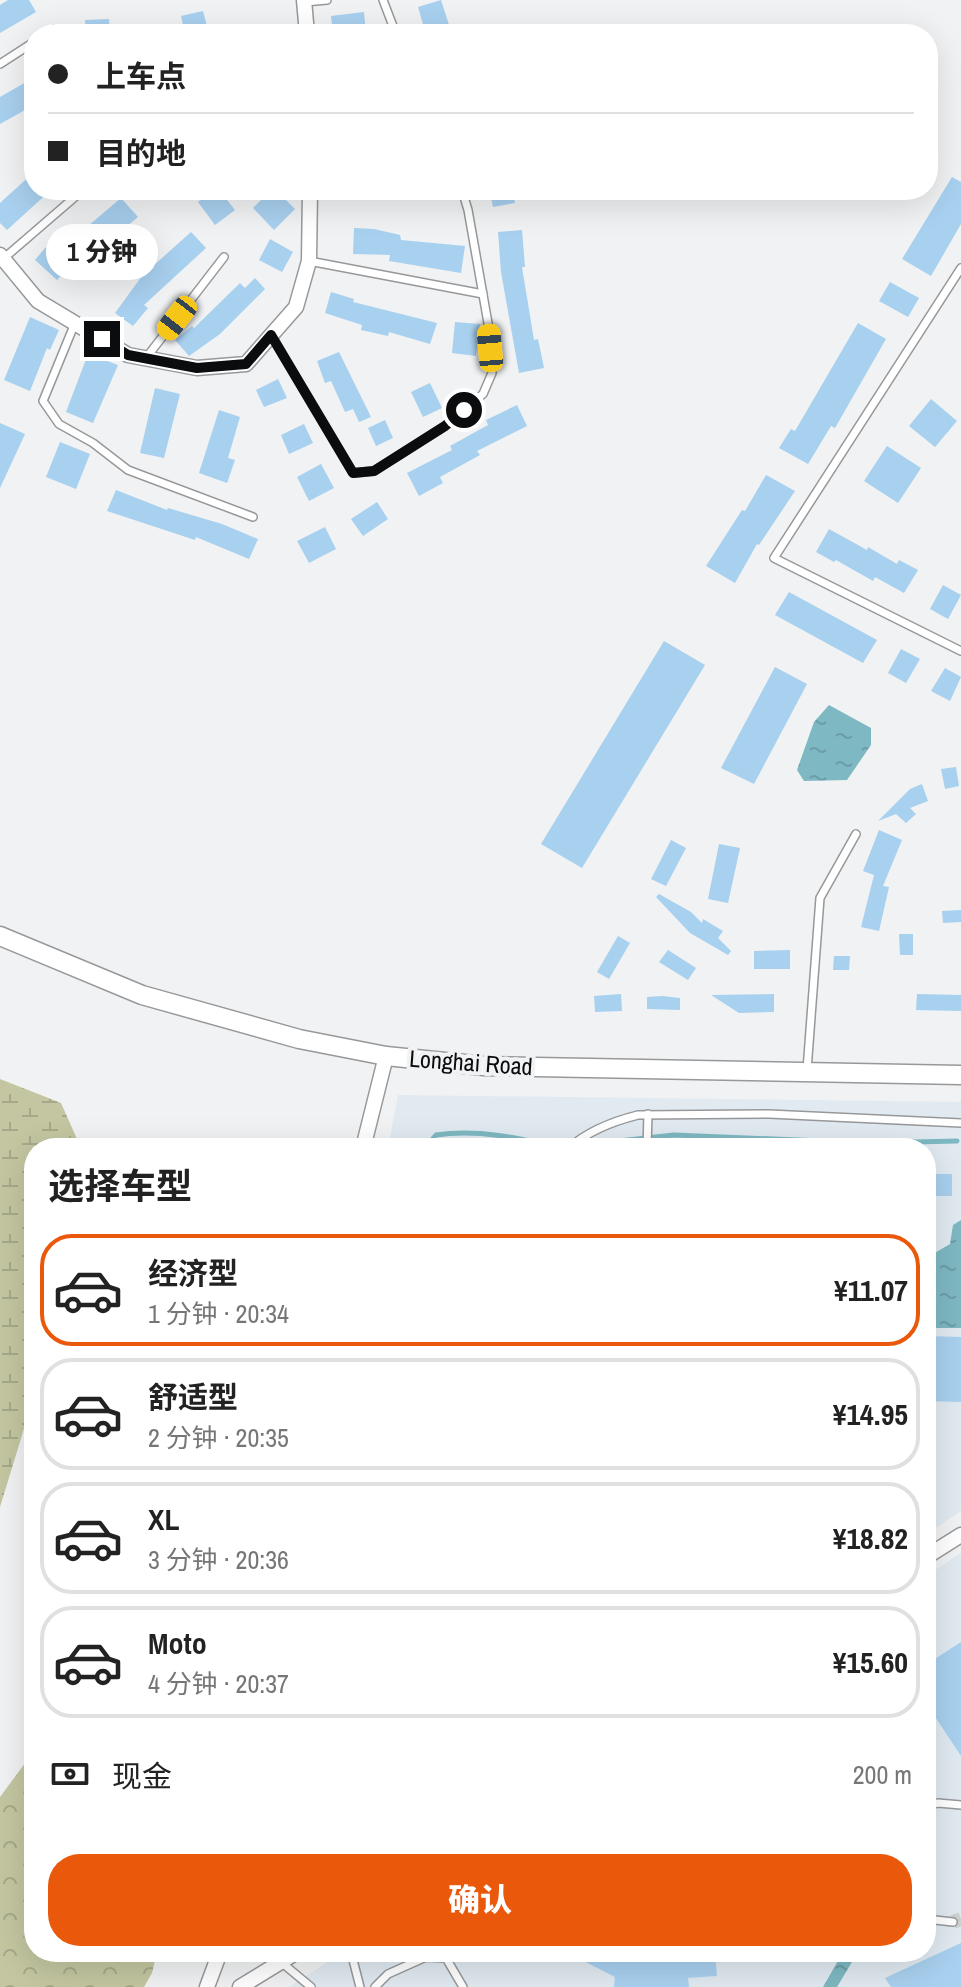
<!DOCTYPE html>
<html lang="zh">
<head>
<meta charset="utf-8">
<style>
	body { margin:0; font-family:"Archivo Narrow","Noto Sans SC",sans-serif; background:#f6f6f6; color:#222; height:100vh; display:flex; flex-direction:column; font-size:30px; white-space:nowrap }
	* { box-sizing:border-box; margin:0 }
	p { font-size:26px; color:#767676 }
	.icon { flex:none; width:44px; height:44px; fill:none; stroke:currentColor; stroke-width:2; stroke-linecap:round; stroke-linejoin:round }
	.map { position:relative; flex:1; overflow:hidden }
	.panel { position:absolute; left:24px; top:1138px; width:912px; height:824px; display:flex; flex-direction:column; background:#fff; border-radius:32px; box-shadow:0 8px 32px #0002 }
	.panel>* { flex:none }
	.hud { position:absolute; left:24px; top:24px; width:914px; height:176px; border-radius:32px; box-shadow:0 8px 32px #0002; display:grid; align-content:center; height:176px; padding:0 24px; background:#fff }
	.end { position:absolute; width:36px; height:36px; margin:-18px; border:10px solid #0b0c0d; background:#fff; box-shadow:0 0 0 4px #fff }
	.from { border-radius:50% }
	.bubble { position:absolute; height:56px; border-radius:28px; background:#fff; box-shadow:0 8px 32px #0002; font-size:26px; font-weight:800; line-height:56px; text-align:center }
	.car { position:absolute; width:24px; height:48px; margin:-24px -12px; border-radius:10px; box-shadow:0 0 6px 2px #0007; background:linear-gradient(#f5c518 24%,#345 0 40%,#f5c518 0 76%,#345 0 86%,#f5c518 0) }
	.hud b { display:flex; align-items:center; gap:28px; height:76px; font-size:30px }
	.hud b+b { border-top:2px solid #e0e0e0 }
	.hud i { width:20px; height:20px; background:#222 }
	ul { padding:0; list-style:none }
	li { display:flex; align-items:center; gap:24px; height:112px; margin:0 16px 12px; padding:0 8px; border:4px solid #e0e0e0; border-radius:32px }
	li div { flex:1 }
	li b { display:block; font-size:30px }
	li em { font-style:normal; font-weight:800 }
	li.current { border-color:#ea580c }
	li>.icon { width:72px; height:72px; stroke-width:1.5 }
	h2 { padding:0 24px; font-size:36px; line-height:96px }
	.pay { display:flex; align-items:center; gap:20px; height:88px; padding:0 24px; font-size:30px }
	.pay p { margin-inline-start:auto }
	.action { display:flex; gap:16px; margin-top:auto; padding:16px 24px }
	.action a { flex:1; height:92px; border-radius:32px; background:#ea580c; color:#fff; font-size:32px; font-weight:800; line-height:92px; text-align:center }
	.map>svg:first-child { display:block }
	.built { fill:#e1eaf1 }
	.forest { fill:url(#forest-crowns) }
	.wetland { fill:url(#wetland-marsh) }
	.water { fill:url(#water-ripples) }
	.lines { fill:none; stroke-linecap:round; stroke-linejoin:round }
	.stream { stroke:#7eb8c2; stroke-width:5 }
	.building { fill:#a8d0ef }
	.minor-tunnel { stroke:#ced0d0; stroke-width:14; stroke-dasharray:14 7; stroke-linecap:butt }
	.service-casing { stroke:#97989a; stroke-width:10 }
	.minor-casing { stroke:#97989a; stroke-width:17 }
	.tertiary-casing { stroke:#97989a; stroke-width:21 }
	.service { stroke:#fff; stroke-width:7 }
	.minor { stroke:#fff; stroke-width:14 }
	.tertiary { stroke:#fff; stroke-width:18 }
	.route { stroke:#0b0c0d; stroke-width:10 }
	.labels { text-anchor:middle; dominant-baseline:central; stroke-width:8; stroke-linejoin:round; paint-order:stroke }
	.street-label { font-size:24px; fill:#0b0c0d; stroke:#f0f2f3 }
</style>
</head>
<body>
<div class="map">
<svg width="961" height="1987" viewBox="0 0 961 1987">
	<defs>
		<pattern id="forest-crowns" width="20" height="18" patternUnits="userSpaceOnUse" patternTransform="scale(2)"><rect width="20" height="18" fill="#c3c6a0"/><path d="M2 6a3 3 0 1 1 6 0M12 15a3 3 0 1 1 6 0" fill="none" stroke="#a6a989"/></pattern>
		<pattern id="wetland-marsh" width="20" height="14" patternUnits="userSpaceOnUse" patternTransform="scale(2)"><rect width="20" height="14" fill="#c3c6a0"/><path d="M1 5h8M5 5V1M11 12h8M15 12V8" fill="none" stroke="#a6a989"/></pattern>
		<pattern id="water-ripples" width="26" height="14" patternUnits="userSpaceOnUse" patternTransform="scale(2)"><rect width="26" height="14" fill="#7eb8c2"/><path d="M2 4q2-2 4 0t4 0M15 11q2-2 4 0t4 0" fill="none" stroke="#6c9da6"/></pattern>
	</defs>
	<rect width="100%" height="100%" fill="#f0f2f3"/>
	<g class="built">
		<polygon points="398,1095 961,1102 961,1511 926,1534 926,1148 388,1148"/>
		<polygon points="961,1553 961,1987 289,1987 343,1952 926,1952 926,1576"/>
	</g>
	<polygon class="forest" points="34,1751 34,1952 157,1952 152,1973 144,1987 0,1987 0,1797"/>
	<polygon class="wetland" points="0,1079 61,1103 81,1148 34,1148 34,1396 0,1507"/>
	<g class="water">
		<polygon points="829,705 871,728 871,745 847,780 804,781 797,770 814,722"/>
		<polygon points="961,1220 961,1328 930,1328 929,1312 926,1309 926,1258 950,1244 953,1225"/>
		<polygon points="839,1952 858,1952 837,1987 823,1987 839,1959"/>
	</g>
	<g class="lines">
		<g class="stream">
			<path d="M425,1148L436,1135C478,1129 520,1138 561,1148"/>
			<polyline points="589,1148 600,1143 674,1135 870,1143 957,1141"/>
		</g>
	</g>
	<g class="building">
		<polygon points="8,0 29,0 36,12 0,33 0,5"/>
		<polygon points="441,0 449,25 425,31 418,7"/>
		<polygon points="203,11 209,34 185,34 181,16"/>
		<polygon points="364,12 366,34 333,34 331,16"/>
		<polygon points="109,19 110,34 86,34 85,20"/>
		<polygon points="28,81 34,92 34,105 0,124 0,97"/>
		<polygon points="34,172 34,190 51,190 7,230 0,223 0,203"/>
		<polygon points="952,177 961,182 961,224 931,276 902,259"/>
		<polygon points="214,190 219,190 235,210 215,225 198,202"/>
		<polygon points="271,190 276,190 295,209 274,230 253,208"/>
		<polygon points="489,190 512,190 515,203 493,207"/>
		<polygon points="121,198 138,217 120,232 116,228 90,257 84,251 57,280 35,260 46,247 57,257 86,225 88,226"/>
		<polygon points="354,228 374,229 400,235 401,240 465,246 461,273 389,261 390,255 353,254"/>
		<polygon points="522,230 525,267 522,267 534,340 538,339 544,368 519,373 501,272 498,232"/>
		<polygon points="191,232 206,248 144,305 148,308 133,326 115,313 142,276"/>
		<polygon points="270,239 293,252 282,272 259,260"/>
		<polygon points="255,278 265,289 220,334 189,356 175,340 192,326 194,328 240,283 245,288"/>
		<polygon points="890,282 919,298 908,317 879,301"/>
		<polygon points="331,292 354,299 353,302 437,323 430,344 389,332 388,336 361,330 362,325 325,313"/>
		<polygon points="30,317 59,330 50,350 47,348 30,391 4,380"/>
		<polygon points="455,322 480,324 476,356 452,353"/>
		<polygon points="858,323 886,339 835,428 831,426 808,464 779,448 791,429 795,431"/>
		<polygon points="339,352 371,417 359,422 353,409 345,412 331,381 325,383 317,361"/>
		<polygon points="88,354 118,365 93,423 66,412"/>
		<polygon points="278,379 287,398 264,407 256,390"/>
		<polygon points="430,383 442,408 423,417 411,392"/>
		<polygon points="155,388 180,394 164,458 140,453"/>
		<polygon points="931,399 957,421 935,447 909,426"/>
		<polygon points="517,405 527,426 477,451 480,455 440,477 443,483 419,496 407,473 452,450 450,446 488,425 486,420"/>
		<polygon points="219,410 240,417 228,458 235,460 227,483 199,473"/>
		<polygon points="385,420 393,438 376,446 368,428"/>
		<polygon points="0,423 25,434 0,488"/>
		<polygon points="304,424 313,443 289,454 281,435"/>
		<polygon points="60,442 90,454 76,489 46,477"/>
		<polygon points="887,446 921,468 898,503 864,481"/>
		<polygon points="321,464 334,488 309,501 297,477"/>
		<polygon points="766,475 795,491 759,545 757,544 735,583 706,566 742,510 745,511"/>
		<polygon points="116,490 167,510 168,508 222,524 258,539 249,559 196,537 195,540 107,511"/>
		<polygon points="377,502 388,519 363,536 351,519"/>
		<polygon points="325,527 336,549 309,563 297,541"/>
		<polygon points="829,529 867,550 868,547 897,564 899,560 918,570 904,593 875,577 873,581 836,560 834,562 816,552"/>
		<polygon points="943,585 961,595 948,619 930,609"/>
		<polygon points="789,592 877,640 863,663 775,615"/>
		<polygon points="664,641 705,665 582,868 541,844"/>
		<polygon points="901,649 920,659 906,683 888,673"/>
		<polygon points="775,667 807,684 754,784 721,768"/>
		<polygon points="945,668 961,677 950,701 931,691"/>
		<polygon points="956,767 959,786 945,789 941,769"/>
		<polygon points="922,784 928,801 910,808 916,814 906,823 896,814 878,821 910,789"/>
		<polygon points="879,830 902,840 883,886 889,887 879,931 861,927 874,875 863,871"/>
		<polygon points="671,840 686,848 666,886 651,879"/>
		<polygon points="719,844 740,848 728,903 708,899"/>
		<polygon points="659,894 691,912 702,923 703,919 723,931 718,938 731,951 728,955 690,933 656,897"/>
		<polygon points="961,910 961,922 943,923 942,911"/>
		<polygon points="899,934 913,934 913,955 900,955"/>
		<polygon points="618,936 630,943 609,979 597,972"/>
		<polygon points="668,950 696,968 688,980 659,962"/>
		<polygon points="790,950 790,969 754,969 754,951"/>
		<polygon points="834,956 850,956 849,970 833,970"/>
		<polygon points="621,994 622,1011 595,1012 594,996"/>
		<polygon points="774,994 774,1012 739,1013 711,995"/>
		<polygon points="917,994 961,995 961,1011 916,1010"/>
		<polygon points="662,996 680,998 680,1010 647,1009 647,997"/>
		<rect x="926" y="1174" width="26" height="22"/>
		<polygon points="926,1336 961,1337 961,1402 926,1401"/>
		<polygon points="961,1642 961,1756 926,1703 926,1684 936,1677 927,1664"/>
		<polygon points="961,1943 961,1987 891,1987 885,1978"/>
		<polygon points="566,1952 715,1952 717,1976 688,1978 689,1987 614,1987 615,1977"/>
	</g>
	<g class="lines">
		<polyline class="minor-tunnel" points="953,1922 961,1919"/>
		<g class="service-casing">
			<g id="service">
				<polyline points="383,0 396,34"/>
				<polyline points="305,2 327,0"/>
				<polyline points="47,34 54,29"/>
				<polyline points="0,64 34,42"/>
				<polyline points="3,259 83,190"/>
				<polyline points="309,261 483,294"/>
				<polyline points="961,268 774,558 961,651"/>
				<polyline points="75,323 43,401 59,424 93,443 128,470 253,517"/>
				<polyline points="271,335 353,473 374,471 445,426 483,394 492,373 488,323 468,210 462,190"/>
				<polyline points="146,358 224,257"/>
				<polyline points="807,1070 820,898 856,834"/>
				<path d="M569,1148C588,1131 614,1121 638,1115L769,1114L961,1123"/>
				<polyline points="647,1148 648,1114"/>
				<polyline points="926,1806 938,1803 961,1805"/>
				<polyline points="926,1919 953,1922"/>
				<polyline points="351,1952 360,1987"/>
				<polyline points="281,1962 311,1987"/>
				<polyline points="375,1987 388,1974 426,1957 446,1958 463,1987"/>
			</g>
		</g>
		<g class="minor-casing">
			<g id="minor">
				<polyline points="304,0 307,34"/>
				<polyline points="0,255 38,301 128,355 197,368 246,364 296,307 309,261 310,190"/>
				<polyline points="363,1148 386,1056"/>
				<polyline points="926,1557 961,1535"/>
				<polyline points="207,1987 220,1952"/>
				<polyline points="240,1987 297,1952"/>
			</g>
		</g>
		<g class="tertiary-casing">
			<polyline id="tertiary" points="0,936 142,995 299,1039 386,1056 484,1066 961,1075"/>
		</g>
		<use href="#service" class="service"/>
		<use href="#minor" class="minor"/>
		<use href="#tertiary" class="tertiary"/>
	</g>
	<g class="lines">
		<polyline class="route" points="102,339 128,355 197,368 246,364 271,335 353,473 374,471 445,426 464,410"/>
	</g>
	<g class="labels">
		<g class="street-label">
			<text transform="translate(471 1062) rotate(4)">Longhai Road</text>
		</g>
	</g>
</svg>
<i class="end from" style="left:464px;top:410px"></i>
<i class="end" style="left:102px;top:339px"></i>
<div class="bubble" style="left:46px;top:224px;width:112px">1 分钟</div>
<i class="car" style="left:177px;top:318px;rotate:218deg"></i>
<i class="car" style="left:490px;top:348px;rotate:355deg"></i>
<div class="hud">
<b><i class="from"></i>上车点</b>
<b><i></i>目的地</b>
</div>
<section class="panel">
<h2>选择车型</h2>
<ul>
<li class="current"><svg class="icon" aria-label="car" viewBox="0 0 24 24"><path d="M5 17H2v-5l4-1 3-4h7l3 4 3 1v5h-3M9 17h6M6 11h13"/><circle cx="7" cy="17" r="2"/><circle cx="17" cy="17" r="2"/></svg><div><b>经济型</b><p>1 分钟 · 20:34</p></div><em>¥11.07</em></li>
<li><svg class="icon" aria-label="car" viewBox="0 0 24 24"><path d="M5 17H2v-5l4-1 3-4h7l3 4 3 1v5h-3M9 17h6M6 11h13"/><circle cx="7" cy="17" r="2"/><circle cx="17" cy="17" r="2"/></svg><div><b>舒适型</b><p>2 分钟 · 20:35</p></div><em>¥14.95</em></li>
<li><svg class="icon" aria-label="car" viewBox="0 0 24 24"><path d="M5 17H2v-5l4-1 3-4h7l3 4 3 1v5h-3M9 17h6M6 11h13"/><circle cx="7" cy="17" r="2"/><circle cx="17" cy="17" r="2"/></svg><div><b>XL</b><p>3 分钟 · 20:36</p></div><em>¥18.82</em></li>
<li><svg class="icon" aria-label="car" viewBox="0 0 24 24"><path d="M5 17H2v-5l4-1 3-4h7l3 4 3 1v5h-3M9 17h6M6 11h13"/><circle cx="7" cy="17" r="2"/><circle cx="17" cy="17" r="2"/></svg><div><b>Moto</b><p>4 分钟 · 20:37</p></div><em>¥15.60</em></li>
</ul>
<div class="pay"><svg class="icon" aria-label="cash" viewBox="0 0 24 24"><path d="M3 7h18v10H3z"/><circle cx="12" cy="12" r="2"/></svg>现金<p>200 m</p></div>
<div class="action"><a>确认</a></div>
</section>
</div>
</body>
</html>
